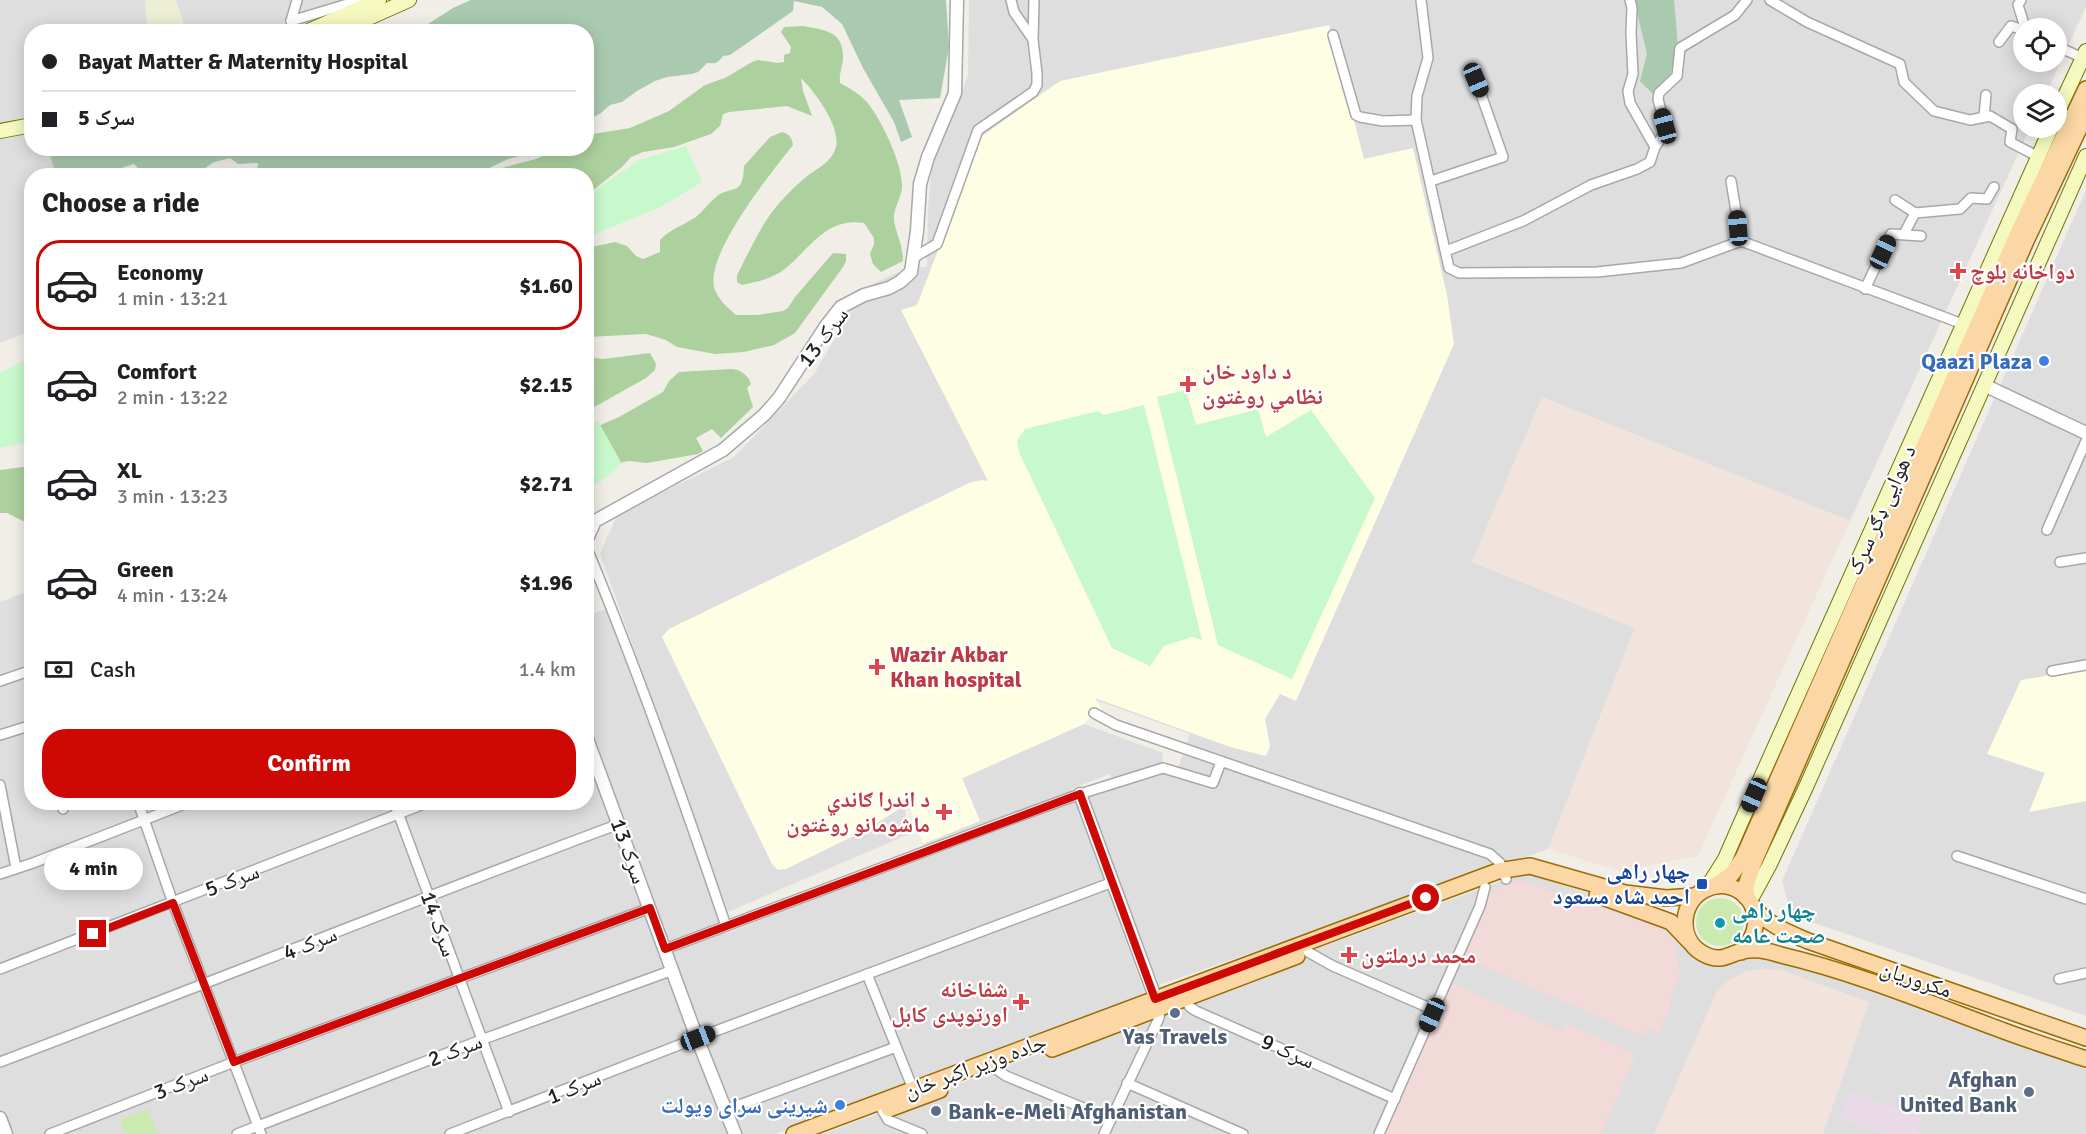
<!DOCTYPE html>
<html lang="en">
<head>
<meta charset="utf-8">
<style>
	body { margin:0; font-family:Signika,"Noto Naskh Arabic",sans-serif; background:#f6f6f6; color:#202124; height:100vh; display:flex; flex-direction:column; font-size:22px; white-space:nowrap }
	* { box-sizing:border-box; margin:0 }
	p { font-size:20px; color:#757577 }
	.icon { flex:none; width:33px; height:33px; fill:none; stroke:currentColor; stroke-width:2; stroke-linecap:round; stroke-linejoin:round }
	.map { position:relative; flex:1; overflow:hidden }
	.sheet { position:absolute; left:24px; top:168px; width:570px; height:642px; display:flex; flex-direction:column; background:#fff; border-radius:24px; box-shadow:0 3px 15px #0003 }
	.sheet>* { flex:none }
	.banner { position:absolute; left:24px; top:24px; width:570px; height:132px; border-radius:24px; box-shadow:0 3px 15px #0003; display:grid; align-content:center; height:132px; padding:0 18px; background:#fff }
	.tools { position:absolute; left:2013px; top:18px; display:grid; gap:12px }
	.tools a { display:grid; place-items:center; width:54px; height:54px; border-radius:50%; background:#fff; box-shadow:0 3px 15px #0003; font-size:30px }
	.end { position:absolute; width:27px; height:27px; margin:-14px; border:8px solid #ce0804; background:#fff; box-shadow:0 0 0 3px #fff }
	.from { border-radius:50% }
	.bubble { position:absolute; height:42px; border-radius:21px; background:#fff; box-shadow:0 3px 15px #0003; font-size:20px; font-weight:700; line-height:42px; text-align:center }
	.car { position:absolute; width:18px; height:36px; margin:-18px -9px; border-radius:8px; box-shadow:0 0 4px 2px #0007; background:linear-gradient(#222 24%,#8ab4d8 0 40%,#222 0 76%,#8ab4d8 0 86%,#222 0) }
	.banner b { display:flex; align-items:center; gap:21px; height:57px; font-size:22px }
	.banner b+b { border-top:2px solid #e0e0e0 }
	.banner i { width:15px; height:15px; background:#202124 }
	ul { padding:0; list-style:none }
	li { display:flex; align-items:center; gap:18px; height:90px; margin:0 12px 9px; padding:0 6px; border:3px solid transparent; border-radius:24px }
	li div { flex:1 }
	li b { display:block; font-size:22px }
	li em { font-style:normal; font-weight:700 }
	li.active { border-color:#ce0804 }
	li>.icon { width:54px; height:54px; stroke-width:1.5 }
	h2 { padding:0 18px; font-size:27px; line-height:72px }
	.pay { display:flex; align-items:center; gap:15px; height:66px; padding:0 18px; font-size:22px }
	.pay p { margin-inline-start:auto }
	.button { display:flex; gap:12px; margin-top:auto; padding:12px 18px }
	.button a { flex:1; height:69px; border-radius:24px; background:#ce0804; color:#fff; font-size:24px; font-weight:700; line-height:69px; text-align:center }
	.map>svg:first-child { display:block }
	.residential { fill:#dfdede; fill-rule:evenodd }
	.commercial { fill:#f1dad8 }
	.industrial { fill:#eadae7 }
	.education { fill:#fefee4 }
	.military { fill:#f2e3dc }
	.farmland { fill:#edefd4 }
	.grass { fill:#cbeab0 }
	.forest { fill:#acd09e }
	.cemetery { fill:#aacaaf }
	.park { fill:#c8f9cc }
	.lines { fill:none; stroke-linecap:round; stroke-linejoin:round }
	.minor-casing { stroke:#a8a8a8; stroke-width:12 }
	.tertiary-casing { stroke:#a8a8a8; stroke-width:15 }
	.secondary-casing { stroke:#6b7907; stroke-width:16 }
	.primary-casing { stroke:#9b6c03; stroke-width:18 }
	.minor { stroke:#fff; stroke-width:9 }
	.tertiary { stroke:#fff; stroke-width:12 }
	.secondary { stroke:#f5f9bf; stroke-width:14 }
	.primary { stroke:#fad7a4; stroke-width:15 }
	.route { stroke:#ce0804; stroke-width:8 }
	.health-dot { fill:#e0444e; stroke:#fff; stroke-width:2 }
	.shop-dot { fill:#3f7fe0; stroke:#fff; stroke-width:2 }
	.transit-dot { fill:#1a4fb4; stroke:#fff; stroke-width:2 }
	.culture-dot { fill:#0f9aa8; stroke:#fff; stroke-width:2 }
	.service-dot { fill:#5c6f8a; stroke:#fff; stroke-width:2 }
	.labels { text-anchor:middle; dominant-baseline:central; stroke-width:4.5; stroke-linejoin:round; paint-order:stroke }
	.health-label { font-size:22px; font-weight:bold; fill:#be3a42; stroke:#fff; text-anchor:start }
	.street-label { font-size:22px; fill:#212121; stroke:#fff }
	.shop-label { font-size:22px; font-weight:bold; fill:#366cbe; stroke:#fff; text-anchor:end }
	.transit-label { font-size:22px; font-weight:bold; fill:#164399; stroke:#fff; text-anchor:end }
	.culture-label { font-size:22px; font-weight:bold; fill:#0d838f; stroke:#fff; text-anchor:start }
	.service-label { font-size:22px; font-weight:bold; fill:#4e5e75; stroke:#fff }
</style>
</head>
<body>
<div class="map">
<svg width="2086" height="1134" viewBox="0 0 2086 1134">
	<rect width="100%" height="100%" fill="#f1eee8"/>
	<g class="residential">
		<polygon points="0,0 354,0 292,20 267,31 32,32 32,148 48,149 56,175 32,176 31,331 0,343"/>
		<path d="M969,0H2086V7L2046,94H2024V128H2030L1850,521L1542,398L1472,562L1635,628L1548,849L1159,985L1088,797L1178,768L1190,734L1065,689L904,789L907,835L728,912L600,554L617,515L734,457L814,374L864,288L896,273L927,266L928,207L932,169L944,135L968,76ZM2024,28H2056V62H2024Z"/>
		<polygon points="2086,190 2086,1016 1791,915 1782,881"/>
		<polygon points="31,590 32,802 586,802 587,616 607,608 669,762 726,934 921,856 923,844 908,803 1084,724 1163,753 1162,762 1113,781 1110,774 1071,789 1145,994 895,1087 776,1134 0,1134 0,602"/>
		<polygon points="1525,875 1533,875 1660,917 1703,954 1749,950 2086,1059 2086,1134 823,1134 1160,1009 1308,952 1501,881"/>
	</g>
	<g class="commercial">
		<polygon points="1520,880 1659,927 1675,939 1680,977 1670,999 1670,1008 1658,1033 1648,1028 1644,1037 1463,957 1492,891"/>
		<polygon points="1451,983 1561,1031 1566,1023 1636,1054 1601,1134 1384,1134"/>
	</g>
	<polygon class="industrial" points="1849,1092 1923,1117 1917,1134 1883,1134 1840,1119"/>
	<g class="education">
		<polygon points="1329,25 1364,159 1413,148 1447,295 1454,344 1296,701 1280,694 1265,719 1270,746 1266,756 1230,747 1095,698 1102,710 1094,713 1084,724 962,778 980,821 923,844 908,803 868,829 786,869 778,870 772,864 662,637 669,629 969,483 982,480 988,481 901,310 917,305 982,136 1060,81"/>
		<polygon points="2086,669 2086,801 2029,812 2045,773 1987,754 2021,680"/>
	</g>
	<g class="military">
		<polygon points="1542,397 1850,521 1698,856 1619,871 1548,849 1635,628 1472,562"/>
		<polygon points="1764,969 1781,970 1869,1002 1823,1134 1654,1134 1716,993 1728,981 1747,971"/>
	</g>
	<polygon class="farmland" points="145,0 176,0 186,31 148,31"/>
	<g class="grass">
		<circle cx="1720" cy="922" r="24"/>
		<polygon points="148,1109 158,1134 126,1134 120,1120"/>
	</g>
	<g class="forest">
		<path d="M803,26C825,30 844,31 843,59C842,68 839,74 840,83C850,88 859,94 867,102C882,121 903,164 902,188C901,198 893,209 894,220C896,234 903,245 903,261L881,272L873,264L870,254L874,244V238L864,223C827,217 811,247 786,268C774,278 757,282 742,285L737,282V275C747,256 760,227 773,211C782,199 794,187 805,178C814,170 827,165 833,154C847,133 815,92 801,78L803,91L812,116L787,106L729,112L723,114L720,126L711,134L674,147L643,152L631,157L622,167L587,195L586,176L489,175L505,167L536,159L558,149L586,148L587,135L630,128L669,111L705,85L725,78L752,62L758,60L778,63L784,62V55L790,53L791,47L781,32L784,27Z"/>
		<path d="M782,132C789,134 792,137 793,145C772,172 702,257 715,290C719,300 728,308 736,315H757L783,311L788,308L795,297L833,253L846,254V261L843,267L795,333L774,345L744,352L715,354L677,347L666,340L646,334L587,337V248L615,242L627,246L636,256L643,259L660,252V240C670,229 684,225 696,217C703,211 709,203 716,197C732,184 743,198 744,166L770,137Z"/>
		<polygon points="222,168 235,168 258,175 213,175"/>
		<polygon points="650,353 656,364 655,370 646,378 587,411 587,357 603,359"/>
		<path d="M731,369C740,369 748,375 751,384L747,388L753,407L721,438L712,429L696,438L703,451L698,454L647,463L629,461L623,462L590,477L587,431L619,417L663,392L669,381L679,372Z"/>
		<polygon points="31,466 32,524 29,524 7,513 0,513 0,470"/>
	</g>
	<g class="cemetery">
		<path d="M471,0H946L949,47L940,98L899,100L912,137L901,142L894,122L863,68L842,24L822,7L794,1L793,11L730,55L723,56C718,63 715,64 707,63L698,72L692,74L667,77L655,81L637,91L622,102L610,105L601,113L587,121L586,32L417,31L453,8Z"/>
		<polygon points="1634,0 1674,0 1678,46 1670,76 1653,94 1640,81 1647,54"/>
		<polygon points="48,149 48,148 548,149 508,159 475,175 265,175 257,172 258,163 238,164 230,158 214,162 195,175 145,175 134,164 100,175 56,175"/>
	</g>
	<g class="park">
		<polygon points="686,146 702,182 659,208 587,237 587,196 639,160"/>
		<polygon points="31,357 31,441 0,448 0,373"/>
		<polygon points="1186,390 1196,425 1258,409 1266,437 1311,410 1375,498 1292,679 1218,645 1157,397"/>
		<polygon points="1144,405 1202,640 1192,637 1164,646 1150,666 1112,648 1019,452 1017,441 1025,429 1098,411 1103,415"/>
		<path d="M598,421L621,462L611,474L594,485C597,502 593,515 587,530V427Z"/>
	</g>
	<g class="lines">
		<g class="minor-casing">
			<g id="minor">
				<polyline points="1011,0 1014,12 1032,38"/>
				<polyline points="1421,0 1428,58 1417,96 1416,120 1449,268 1459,273 1597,272 1681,263 1741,241 1968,326"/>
				<polyline points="1630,0 1632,8 1631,33 1633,74 1628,91 1630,103 1655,147"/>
				<polyline points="1770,0 1807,22 1900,64 1904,82 1934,111 1970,120 1990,116 2012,129 2010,142 2037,156"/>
				<polyline points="2021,0 2018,5 2024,24 2024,30"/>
				<polyline points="291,21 361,0"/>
				<polyline points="291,21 297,0"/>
				<polyline points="1333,35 1356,115 1360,117 1383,121 1416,120"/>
				<polyline points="1999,42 2011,26 2023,30"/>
				<polyline points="2056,46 2083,58"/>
				<polyline points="1984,116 1986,95"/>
				<polyline points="1431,181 1503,157 1476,80"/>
				<polyline points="1731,181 1741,241"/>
				<polyline points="1895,200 1915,213 1960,209 1971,198 1987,199 1994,187"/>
				<polyline points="1904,234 1915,213"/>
				<polyline points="1446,251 1523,221 1591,185 1637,169 1650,162 1655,147 1666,131 1658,99 1659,93 1677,76 1680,48 1735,15 1747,0"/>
				<polyline points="913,258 937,244 978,130 1033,92 1037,85 1037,73 1033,40 1034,0"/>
				<polyline points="1865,289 1891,234 1921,236"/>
				<polyline points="2047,530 2086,441"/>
				<path d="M586,546C638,671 683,798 726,926"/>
				<polyline points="2060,562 2086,558"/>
				<polyline points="2052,671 2086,665"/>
				<polyline points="0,681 32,670"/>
				<polyline points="1094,713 1116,725 1490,854 1500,863 1506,879"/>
				<polyline points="0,735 32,725"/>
				<polyline points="0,785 16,868"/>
				<polyline points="61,802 63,809"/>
				<polyline points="138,802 173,903 261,1134"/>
				<polyline points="394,802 509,1112"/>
				<polyline points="1957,856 2086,899"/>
				<polyline points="0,874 33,863 190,802"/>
				<polyline points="1304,943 1308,952 1333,966 1434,1010"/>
				<polyline points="665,949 1009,820 1080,794 1163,768 1213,783 1221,762"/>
				<polyline points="0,969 429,802"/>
				<polyline points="867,974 913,1089"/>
				<polyline points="2059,979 2086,973"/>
				<polyline points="1183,997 1190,1007 1196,1011 1395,1099"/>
				<polyline points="991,1060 996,1069 1006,1076 1110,1119"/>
				<path d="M0,1062C207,984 412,901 619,824"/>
				<polyline points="1127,1083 1243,1134"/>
				<polyline points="878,1103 888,1120 922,1134"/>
				<polyline points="726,1110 896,1047"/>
				<polyline points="50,1134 234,1062 650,908"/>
				<polyline points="237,1134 481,1040 673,970"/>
				<polyline points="450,1134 697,1038 1113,882"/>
				<polyline points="1104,1134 1159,1018 1160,1009"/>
				<polyline points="1379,1134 1480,906 1485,887"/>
			</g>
		</g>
		<g class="tertiary-casing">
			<g id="tertiary">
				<polyline points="1984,385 2086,433"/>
				<polyline points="586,541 595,521 723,450 764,415 779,398 826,326 841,307 864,295 889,288 900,282 911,272 917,231 920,184 928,157 955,93 957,0"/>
				<polyline points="586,736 697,1038 735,1134"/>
				<polyline points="1080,794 1158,1005"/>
				<polyline points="0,1118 6,1134"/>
			</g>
		</g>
		<g class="secondary-casing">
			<g id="secondary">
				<polyline points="306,32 379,0"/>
				<polyline points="337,32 409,0"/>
				<polyline points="2056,115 2086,51"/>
				<polyline points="0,131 32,125"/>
				<polyline points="1706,889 1725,859 1738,829 2051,128"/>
				<polyline points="1750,901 1769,866 1806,787 2086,156"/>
			</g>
		</g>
		<g class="primary-casing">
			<g id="primary">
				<polyline points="1715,886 1732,874 1743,858 2018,233 2086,89"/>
				<polyline points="1597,895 1671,922 1689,941"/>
				<polyline points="1746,897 1746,885 1754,862 2026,241 2086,114"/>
				<path d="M1753,907C1768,925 1787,932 1808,941L2086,1038"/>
				<path d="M1741,952C1777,917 1740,871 1704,890C1680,903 1678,939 1702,953C1724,966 1731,950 1750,950C1760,949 1772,952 1781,955C1857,973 1931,1004 2004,1031C2031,1041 2059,1050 2086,1059"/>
				<polyline points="1052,1049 1297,956"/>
				<polyline points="889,1109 940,1090"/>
				<polyline points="794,1134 1498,871 1530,866 1625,893 1666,898 1695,896"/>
			</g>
		</g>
		<use href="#minor" class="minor"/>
		<use href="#tertiary" class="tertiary"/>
		<use href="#secondary" class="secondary"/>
		<use href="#primary" class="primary"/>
	</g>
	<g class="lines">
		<polyline class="route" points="93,934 173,903 234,1062 650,908 665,949 1080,794 1155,999 1426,898"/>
	</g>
	<g class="health-dot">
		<path d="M1955 262h6v6h6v6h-6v6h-6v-6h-6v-6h6z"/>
		<path d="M1185 375h6v6h6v6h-6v6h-6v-6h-6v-6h6z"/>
		<path d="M874 658h6v6h6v6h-6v6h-6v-6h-6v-6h6z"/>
		<path d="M941 803h6v6h6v6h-6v6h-6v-6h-6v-6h6z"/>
		<path d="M1346 946h6v6h6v6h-6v6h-6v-6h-6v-6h6z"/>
		<path d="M1018 993h6v6h6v6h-6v6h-6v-6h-6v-6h6z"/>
	</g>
	<g class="shop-dot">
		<circle cx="2044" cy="361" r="6"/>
		<circle cx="840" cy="1105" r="6"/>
	</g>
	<rect class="transit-dot" x="1696" y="878" width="12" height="12" rx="3"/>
	<circle class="culture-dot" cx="1720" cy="923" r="6"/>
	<g class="service-dot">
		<circle cx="1175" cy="1013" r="6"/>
		<circle cx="2029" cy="1092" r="6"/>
		<circle cx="936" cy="1111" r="6"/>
	</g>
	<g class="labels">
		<g class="health-label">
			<text x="1970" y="271">دواخانه بلوچ</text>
			<text x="1202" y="371">د داود خان<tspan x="1202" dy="25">نظامي روغتون</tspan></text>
			<text x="890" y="654">Wazir Akbar<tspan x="890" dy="25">Khan hospital</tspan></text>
			<text x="930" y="799" text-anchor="end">د اندرا ګاندي<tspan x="930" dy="25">ماشومانو روغتون</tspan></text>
			<text x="1361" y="955">محمد درملتون</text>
			<text x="1008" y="989" text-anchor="end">شفاخانه<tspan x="1008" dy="25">اورتوپدی کابل</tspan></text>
		</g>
		<g class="street-label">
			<text transform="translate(823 337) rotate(-53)">سرک 13</text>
			<text transform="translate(1881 510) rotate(-66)">د هوایی ډګر سړک</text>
			<text transform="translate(629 851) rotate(70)">سرک 13</text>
			<text transform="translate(232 880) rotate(-21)">سرک 5</text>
			<text transform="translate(439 924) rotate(70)">سرک 14</text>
			<text transform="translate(310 943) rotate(-22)">سرک 4</text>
			<text transform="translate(1916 979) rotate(19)">مکروریان</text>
			<text transform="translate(455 1050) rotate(-21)">سرک 2</text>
			<text transform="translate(1288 1051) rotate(24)">سرک 9</text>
			<text transform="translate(975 1066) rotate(-20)">جاده وزیر اکبر خان</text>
			<text transform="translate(181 1083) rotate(-21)">سرک 3</text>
			<text transform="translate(574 1087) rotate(-22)">سرک 1</text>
		</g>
		<g class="shop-label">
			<text x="2032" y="361">Qaazi Plaza</text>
			<text x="828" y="1105">شیرینی سرای ویولت</text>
		</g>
		<g class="transit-label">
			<text x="1690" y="871">چهار راهی<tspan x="1690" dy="25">احمد شاه مسعود</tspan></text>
		</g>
		<g class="culture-label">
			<text x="1732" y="910">چهار راهی<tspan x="1732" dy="25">صحت عامه</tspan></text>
		</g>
		<g class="service-label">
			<text x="1175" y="1036">Yas Travels</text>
			<text x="2017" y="1079" text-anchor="end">Afghan<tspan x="2017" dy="25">United Bank</tspan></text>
			<text x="948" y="1111" text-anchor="start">Bank-e-Meli Afghanistan</text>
		</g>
	</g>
</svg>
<div class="tools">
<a><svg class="icon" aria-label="locate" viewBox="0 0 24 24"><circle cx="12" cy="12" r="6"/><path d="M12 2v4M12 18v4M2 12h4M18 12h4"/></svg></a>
<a><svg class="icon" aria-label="layers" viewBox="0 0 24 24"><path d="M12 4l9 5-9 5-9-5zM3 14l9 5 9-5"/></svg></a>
</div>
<i class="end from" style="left:1426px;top:898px"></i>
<i class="end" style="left:93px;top:934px"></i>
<div class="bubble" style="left:44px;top:848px;width:99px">4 min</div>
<i class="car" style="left:1476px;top:80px;rotate:157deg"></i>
<i class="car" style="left:1665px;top:126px;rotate:345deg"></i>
<i class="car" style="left:1738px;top:228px;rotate:355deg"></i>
<i class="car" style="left:1883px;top:252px;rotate:25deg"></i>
<i class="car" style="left:1754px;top:795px;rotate:204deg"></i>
<i class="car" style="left:1432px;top:1015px;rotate:204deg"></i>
<i class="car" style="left:698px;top:1038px;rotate:69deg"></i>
<div class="banner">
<b><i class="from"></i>Bayat Matter &amp; Maternity Hospital</b>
<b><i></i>سرک 5</b>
</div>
<section class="sheet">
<h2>Choose a ride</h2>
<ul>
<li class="active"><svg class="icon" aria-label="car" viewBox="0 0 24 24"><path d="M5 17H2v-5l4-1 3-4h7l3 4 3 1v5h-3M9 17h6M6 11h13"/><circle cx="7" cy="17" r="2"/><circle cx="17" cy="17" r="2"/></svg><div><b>Economy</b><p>1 min · 13:21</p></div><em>$1.60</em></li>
<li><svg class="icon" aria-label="car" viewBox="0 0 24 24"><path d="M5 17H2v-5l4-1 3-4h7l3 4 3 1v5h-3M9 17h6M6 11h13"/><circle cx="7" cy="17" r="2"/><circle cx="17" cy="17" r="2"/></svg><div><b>Comfort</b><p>2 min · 13:22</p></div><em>$2.15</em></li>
<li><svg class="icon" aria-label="car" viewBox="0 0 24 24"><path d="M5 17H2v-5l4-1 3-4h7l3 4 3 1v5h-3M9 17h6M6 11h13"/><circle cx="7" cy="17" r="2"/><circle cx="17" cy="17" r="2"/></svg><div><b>XL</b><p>3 min · 13:23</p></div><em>$2.71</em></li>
<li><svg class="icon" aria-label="car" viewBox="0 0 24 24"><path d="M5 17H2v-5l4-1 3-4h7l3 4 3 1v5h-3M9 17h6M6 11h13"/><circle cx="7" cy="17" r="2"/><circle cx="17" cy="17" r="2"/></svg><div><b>Green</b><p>4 min · 13:24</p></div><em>$1.96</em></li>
</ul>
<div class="pay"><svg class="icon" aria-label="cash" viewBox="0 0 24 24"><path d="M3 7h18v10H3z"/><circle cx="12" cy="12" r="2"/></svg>Cash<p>1.4 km</p></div>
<div class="button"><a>Confirm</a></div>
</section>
</div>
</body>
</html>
